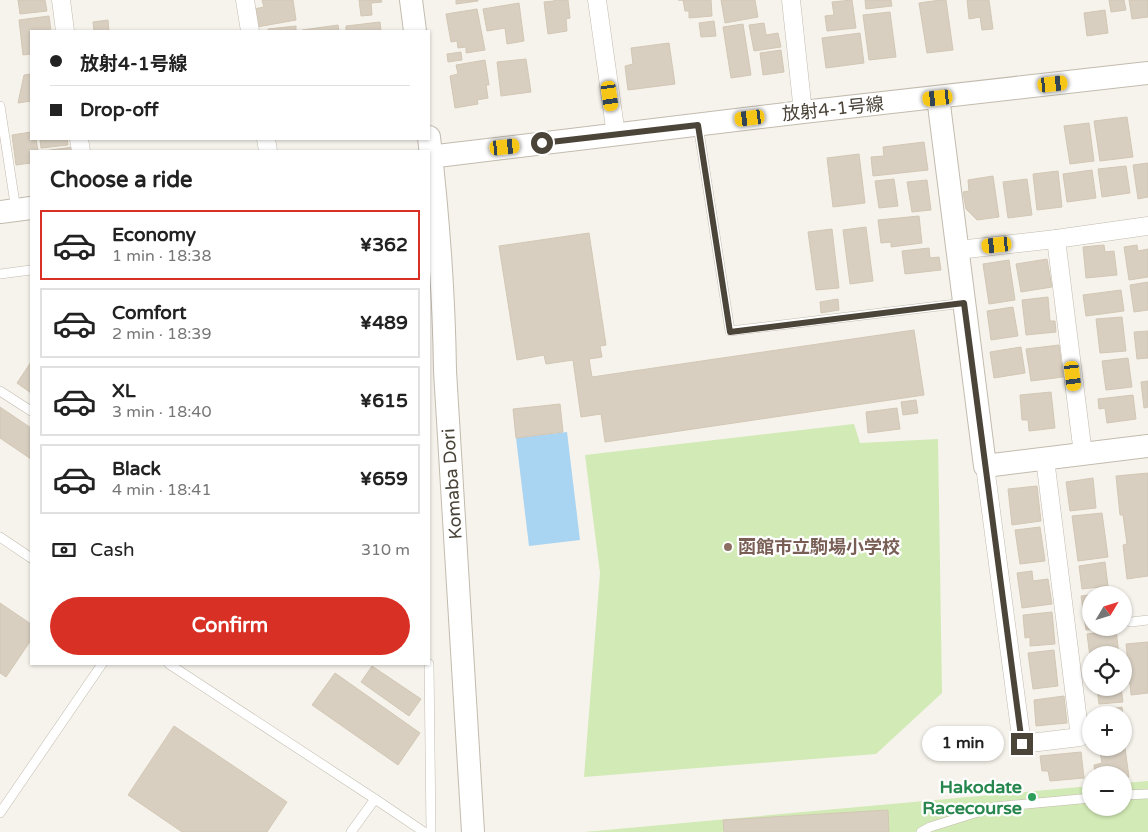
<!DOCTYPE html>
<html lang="en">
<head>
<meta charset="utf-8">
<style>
	body { margin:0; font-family:"Varela Round","Noto Sans JP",sans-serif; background:#f6f6f6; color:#222; height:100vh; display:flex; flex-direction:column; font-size:19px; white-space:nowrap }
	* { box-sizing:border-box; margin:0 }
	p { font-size:16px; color:#767676 }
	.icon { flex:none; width:28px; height:28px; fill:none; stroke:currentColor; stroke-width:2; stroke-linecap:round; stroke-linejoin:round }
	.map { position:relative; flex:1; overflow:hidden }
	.sheet { position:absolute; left:30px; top:150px; width:400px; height:515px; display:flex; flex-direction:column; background:#fff; border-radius:0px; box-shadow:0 1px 4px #0004 }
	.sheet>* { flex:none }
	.hud { position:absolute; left:30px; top:30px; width:400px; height:110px; border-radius:0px; box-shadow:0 1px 4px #0004; display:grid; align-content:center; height:110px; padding:0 20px; background:#fff }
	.needle { width:32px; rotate:52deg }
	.fabs { position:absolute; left:1082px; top:586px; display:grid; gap:10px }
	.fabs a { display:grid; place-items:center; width:50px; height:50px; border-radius:50%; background:#fff; box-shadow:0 1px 4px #0004; font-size:25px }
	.end { position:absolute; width:22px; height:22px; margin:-11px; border:6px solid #4b4439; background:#fff; box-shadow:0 0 0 2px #fff }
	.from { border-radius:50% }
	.bubble { position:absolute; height:35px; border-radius:18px; background:#fff; box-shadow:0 1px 4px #0004; font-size:16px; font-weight:800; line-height:35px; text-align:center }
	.car { position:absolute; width:15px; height:30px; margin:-15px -8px; border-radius:6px; box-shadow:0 0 4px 1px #0007; background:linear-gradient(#f5c518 24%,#345 0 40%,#f5c518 0 76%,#345 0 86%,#f5c518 0) }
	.hud b { display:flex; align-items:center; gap:18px; height:48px; font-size:19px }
	.hud b+b { border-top:1px solid #e0e0e0 }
	.hud i { width:12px; height:12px; background:#222 }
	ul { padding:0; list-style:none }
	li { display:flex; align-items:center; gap:15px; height:70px; margin:0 10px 8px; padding:0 10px; border:2px solid #e0e0e0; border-radius:0px }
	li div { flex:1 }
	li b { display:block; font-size:19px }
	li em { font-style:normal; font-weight:800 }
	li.current { border-color:#d93025 }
	li>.icon { width:45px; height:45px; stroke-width:1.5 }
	h2 { padding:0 20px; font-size:22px; line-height:60px }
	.pay { display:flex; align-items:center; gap:12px; height:55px; padding:0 20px; font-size:19px }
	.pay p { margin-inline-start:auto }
	.button { display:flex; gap:10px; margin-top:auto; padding:10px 20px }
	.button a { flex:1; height:58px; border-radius:30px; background:#d93025; color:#fff; font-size:20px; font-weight:800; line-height:58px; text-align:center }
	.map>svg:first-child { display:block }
	.green { fill:#d2eab5 }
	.water { fill:#a9d4f2 }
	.building { fill:#d8cfc1; stroke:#d3c7b4 }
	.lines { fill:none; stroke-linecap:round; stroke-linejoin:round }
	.service-casing { stroke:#c2bbae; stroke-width:10 }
	.minor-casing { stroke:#c2bbae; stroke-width:19 }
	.tertiary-casing { stroke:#c2bbae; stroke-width:24 }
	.service { stroke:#fff; stroke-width:9 }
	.minor { stroke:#fff; stroke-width:18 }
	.tertiary { stroke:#fff; stroke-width:22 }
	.route { stroke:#4b4439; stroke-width:6 }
	.education-dot { fill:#8d6e63; stroke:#fff; stroke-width:2 }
	.leisure-dot { fill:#2e9e5b; stroke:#fff; stroke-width:2 }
	.labels { text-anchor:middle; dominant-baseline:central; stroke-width:4.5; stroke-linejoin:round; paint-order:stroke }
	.street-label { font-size:18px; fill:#4b4439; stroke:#fff }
	.education-label { font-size:18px; font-weight:bold; fill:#785e54; stroke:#fff; text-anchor:start }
	.leisure-label { font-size:18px; font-weight:bold; fill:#27864d; stroke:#fff; text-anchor:end }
</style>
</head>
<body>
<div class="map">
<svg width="1148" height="832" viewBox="0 0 1148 832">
	<rect width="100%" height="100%" fill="#f6f3ec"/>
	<g class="green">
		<polygon points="854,424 860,443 938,439 942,693 876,754 584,777 600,573 585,455"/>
		<polygon points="1148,781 1148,832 584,832 1091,786 1091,808 1124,808 1124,783"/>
	</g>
	<polygon class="water" points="567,432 580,540 529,546 516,438"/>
	<g class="building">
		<polygon points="18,0 45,0 47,11 20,14"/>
		<polygon points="262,0 293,0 296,20 257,27 254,9 264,7"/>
		<polygon points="359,0 381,0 382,2 371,3 372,15 361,16"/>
		<polygon points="456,0 478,0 478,1 456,4"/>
		<polygon points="554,0 568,0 570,18 566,19 567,31 548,34 544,2 554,1"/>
		<polygon points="678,0 711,0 712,16 689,18 689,11 685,11 683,0"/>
		<polygon points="721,0 755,0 758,17 725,23"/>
		<polygon points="852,0 856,28 827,31 825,16 834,15 832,2"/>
		<polygon points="865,0 891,0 892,6 866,9"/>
		<polygon points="940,0 946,0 953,50 927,53 919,3"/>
		<polygon points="967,0 989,0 993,29 982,30 980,17 969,19"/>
		<polygon points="1109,0 1124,0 1126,10 1111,12"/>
		<polygon points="1129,0 1148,0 1148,17 1132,19"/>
		<polygon points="519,3 524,41 507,44 505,28 487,31 483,9"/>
		<polygon points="477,9 485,50 466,53 466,47 458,48 457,41 451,42 446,14"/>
		<polygon points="1105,10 1108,33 1087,36 1084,13"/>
		<polygon points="890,12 896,57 869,60 863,15"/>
		<polygon points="49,16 51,31 31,31 31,54 23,55 19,20"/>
		<polygon points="108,20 109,31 94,31 93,22"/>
		<polygon points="714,21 716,36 701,37 699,23"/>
		<polygon points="380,22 381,31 346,31 346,26"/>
		<polygon points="764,23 766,35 778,33 781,47 754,51 749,25"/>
		<polygon points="743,24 751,75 731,78 723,27"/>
		<polygon points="338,25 339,31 302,31 302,30"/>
		<polygon points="296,26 296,31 268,31 268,29"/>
		<polygon points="860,33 864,63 826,68 822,38"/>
		<polygon points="669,43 675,84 628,90 625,66 633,64 631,48"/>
		<polygon points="781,50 784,72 763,75 760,53"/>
		<polygon points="461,52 462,60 448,62 447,54"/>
		<polygon points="526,59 531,92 501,96 497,62"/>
		<polygon points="485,60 489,85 486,85 488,98 477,100 478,104 455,108 450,76 458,74 456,65"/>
		<polygon points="31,74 31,101 18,103 24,75"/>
		<polygon points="1127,117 1133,157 1100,161 1094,121"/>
		<polygon points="1089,123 1094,161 1070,164 1064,126"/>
		<polygon points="31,132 31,139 36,139 38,151 31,151 31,163 16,165 12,135"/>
		<polygon points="40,139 67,139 68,145 41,148"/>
		<polygon points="924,142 928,170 873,176 871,157 884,156 883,147"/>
		<polygon points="73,147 73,151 43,151"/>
		<polygon points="859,154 865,203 833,207 827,158"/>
		<polygon points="1148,163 1148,197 1138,199 1133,165"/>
		<polygon points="1126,166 1130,193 1102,197 1098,169"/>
		<polygon points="1092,170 1096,198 1067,202 1063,174"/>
		<polygon points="1058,171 1062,207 1037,210 1033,174"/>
		<polygon points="993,176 999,217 977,220 966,209 963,192 969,191 968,180"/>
		<polygon points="894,179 898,206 879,208 875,181"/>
		<polygon points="1027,179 1032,215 1008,218 1003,182"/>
		<polygon points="927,180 931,210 912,212 907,182"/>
		<polygon points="919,216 922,243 891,247 891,242 881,243 878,220"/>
		<polygon points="866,227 873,281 850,284 843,230"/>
		<polygon points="832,229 839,288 816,290 808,232"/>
		<polygon points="589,233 606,345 600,346 602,357 589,359 592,377 914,330 924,395 605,442 601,414 581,417 573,360 546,364 544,355 517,360 499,246"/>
		<polygon points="1104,245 1105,252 1114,251 1117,275 1086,278 1083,247"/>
		<polygon points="1137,245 1138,251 1148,249 1148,277 1129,280 1124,247"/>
		<polygon points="929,248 930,258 939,257 941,270 905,274 902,251"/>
		<polygon points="1047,259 1052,287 1021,292 1016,264"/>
		<polygon points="1009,260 1015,300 989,304 983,264"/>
		<polygon points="1148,282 1148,310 1134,312 1130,285"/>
		<polygon points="1121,290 1124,311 1086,316 1083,295"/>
		<polygon points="1048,297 1050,321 1055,321 1056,332 1026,335 1022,300"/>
		<polygon points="838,299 839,310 821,313 820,302"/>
		<polygon points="1013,307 1018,336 991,340 987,311"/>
		<polygon points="1122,317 1126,351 1100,353 1096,319"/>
		<polygon points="1148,331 1148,358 1137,359 1134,332"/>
		<polygon points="1059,345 1063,377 1031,381 1026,349"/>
		<polygon points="1021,347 1025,373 994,378 990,352"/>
		<polygon points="1128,358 1132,387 1106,390 1102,361"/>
		<polygon points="31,362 31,393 17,383"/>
		<polygon points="1148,381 1148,407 1144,408 1141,382"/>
		<polygon points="1051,392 1055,428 1029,431 1028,420 1022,420 1020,395"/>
		<polygon points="1133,395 1136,419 1107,423 1105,408 1099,409 1098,399"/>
		<polygon points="916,400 918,413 903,415 901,402"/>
		<polygon points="560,404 563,432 516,438 513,409"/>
		<polygon points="0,407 31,428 31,459 0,438"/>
		<polygon points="897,408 900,429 868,433 866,412"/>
		<polygon points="1148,473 1148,576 1127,579 1123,545 1127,544 1123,515 1120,515 1116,476"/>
		<polygon points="1093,478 1096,508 1070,511 1066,482"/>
		<polygon points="1037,486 1041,521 1012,525 1008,489"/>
		<polygon points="1102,513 1108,557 1078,561 1072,516"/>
		<polygon points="1040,527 1045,561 1020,564 1015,530"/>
		<polygon points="1105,562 1108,586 1082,589 1079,566"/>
		<polygon points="1032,571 1033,581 1048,579 1052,604 1022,608 1017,573"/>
		<polygon points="1109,592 1109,595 1091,595 1091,628 1104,628 1086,630 1081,596"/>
		<polygon points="0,603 31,624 31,640 6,677 0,673"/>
		<polygon points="1052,612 1055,644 1030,646 1030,637 1025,638 1023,615"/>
		<polygon points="1116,630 1119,655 1091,655 1091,664 1087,634"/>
		<polygon points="1148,642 1148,693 1131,695 1126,644"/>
		<polygon points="1054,650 1058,686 1033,689 1028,653"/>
		<polygon points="372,666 421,699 409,716 361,682"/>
		<polygon points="335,673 420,733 398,765 312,705"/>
		<polygon points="1097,688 1121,688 1123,702 1099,704"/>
		<polygon points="1064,696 1067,723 1036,726 1034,700"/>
		<polygon points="1122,707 1123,715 1099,715 1099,711"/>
		<polygon points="174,726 287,802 267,832 182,832 128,795"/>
		<polygon points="1125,748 1129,777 1124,778 1124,775 1095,775 1094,765 1102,763 1100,751"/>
		<polygon points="1081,752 1084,778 1050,781 1048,771 1042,771 1040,756"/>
		<polygon points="888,810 889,832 724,832 723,820"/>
	</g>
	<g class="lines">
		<g class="service-casing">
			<g id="service">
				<polyline points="0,106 16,210"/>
				<polyline points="698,125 730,331 964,303"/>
				<polyline points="0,274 31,270"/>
				<polyline points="0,391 31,411"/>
				<polyline points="0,537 31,558"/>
				<polyline points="1131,622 1148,620"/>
				<polyline points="169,664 375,799 351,832"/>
				<polyline points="429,664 431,832"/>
				<polyline points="1124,795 1148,794"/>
				<polyline points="375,799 424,832"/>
				<polyline points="0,813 102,664"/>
				<polyline points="921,832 930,827 994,807 1091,798"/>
			</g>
		</g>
		<g class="minor-casing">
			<g id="minor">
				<polyline points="61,0 65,31"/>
				<polyline points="245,0 250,31"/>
				<polyline points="597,0 616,135"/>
				<polyline points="791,0 803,112"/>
				<polyline points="79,139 81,151"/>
				<polyline points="266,139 268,151"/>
				<polyline points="1056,239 1083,454"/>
				<polyline points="958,250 1056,239 1148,226"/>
				<polyline points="985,466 1022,744 1080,737 1045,459"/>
			</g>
		</g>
		<g class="tertiary-casing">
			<g id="tertiary">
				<polyline points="411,0 415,31"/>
				<polyline points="938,97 985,466 1148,446"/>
				<path d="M429,137C438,215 444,293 445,371L473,832"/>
				<polyline points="429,157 803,112 1148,73"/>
				<polyline points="0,212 31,208"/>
			</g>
		</g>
		<use href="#service" class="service"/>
		<use href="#minor" class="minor"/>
		<use href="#tertiary" class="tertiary"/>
	</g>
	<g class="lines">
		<polyline class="route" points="542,143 698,125 730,332 964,303 1022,744"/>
	</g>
	<circle class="education-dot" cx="728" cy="547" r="5"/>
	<circle class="leisure-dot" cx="1032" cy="797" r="5"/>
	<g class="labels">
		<g class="street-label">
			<text transform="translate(833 109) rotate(-6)">放射4-1号線</text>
			<text transform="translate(452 484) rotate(-94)">Komaba Dori</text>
		</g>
		<g class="education-label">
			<text x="738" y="547">函館市立駒場小学校</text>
		</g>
		<g class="leisure-label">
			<text x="1022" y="787">Hakodate<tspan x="1022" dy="21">Racecourse</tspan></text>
		</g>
	</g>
</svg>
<div class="fabs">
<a><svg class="needle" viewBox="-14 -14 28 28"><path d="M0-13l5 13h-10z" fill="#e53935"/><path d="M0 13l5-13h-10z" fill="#767676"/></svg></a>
<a><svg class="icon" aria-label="locate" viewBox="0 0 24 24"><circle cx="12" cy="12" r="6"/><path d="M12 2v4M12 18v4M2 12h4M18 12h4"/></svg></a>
<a>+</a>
<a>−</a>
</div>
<i class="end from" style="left:542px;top:143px"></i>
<i class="end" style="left:1022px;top:744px"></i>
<div class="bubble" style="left:922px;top:726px;width:82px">1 min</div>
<i class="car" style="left:1053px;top:84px;rotate:84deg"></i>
<i class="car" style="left:610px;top:96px;rotate:172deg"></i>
<i class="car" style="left:938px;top:98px;rotate:264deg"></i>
<i class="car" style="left:750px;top:118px;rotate:263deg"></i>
<i class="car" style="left:505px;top:147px;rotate:84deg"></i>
<i class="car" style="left:997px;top:245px;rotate:264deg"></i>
<i class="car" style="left:1073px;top:376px;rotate:173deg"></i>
<div class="hud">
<b><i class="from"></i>放射4-1号線</b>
<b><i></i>Drop-off</b>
</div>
<section class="sheet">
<h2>Choose a ride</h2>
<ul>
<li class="current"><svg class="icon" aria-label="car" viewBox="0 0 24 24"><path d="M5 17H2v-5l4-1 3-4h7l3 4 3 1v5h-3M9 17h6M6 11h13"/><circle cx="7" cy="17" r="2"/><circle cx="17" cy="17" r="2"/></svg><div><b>Economy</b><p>1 min · 18:38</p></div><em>¥362</em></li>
<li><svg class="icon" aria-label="car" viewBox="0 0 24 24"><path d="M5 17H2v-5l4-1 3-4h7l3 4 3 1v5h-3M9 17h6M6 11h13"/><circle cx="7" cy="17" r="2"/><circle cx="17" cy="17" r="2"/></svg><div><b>Comfort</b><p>2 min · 18:39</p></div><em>¥489</em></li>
<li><svg class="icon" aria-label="car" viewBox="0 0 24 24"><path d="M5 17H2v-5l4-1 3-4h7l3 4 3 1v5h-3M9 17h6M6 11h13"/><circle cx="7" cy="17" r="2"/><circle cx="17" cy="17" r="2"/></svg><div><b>XL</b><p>3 min · 18:40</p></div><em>¥615</em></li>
<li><svg class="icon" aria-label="car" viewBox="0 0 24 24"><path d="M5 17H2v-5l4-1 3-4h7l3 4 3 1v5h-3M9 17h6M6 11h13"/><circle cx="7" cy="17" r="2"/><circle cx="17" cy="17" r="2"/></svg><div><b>Black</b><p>4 min · 18:41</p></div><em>¥659</em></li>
</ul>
<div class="pay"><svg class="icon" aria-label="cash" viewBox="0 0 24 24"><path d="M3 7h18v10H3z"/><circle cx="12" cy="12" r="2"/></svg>Cash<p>310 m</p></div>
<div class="button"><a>Confirm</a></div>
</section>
</div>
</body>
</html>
